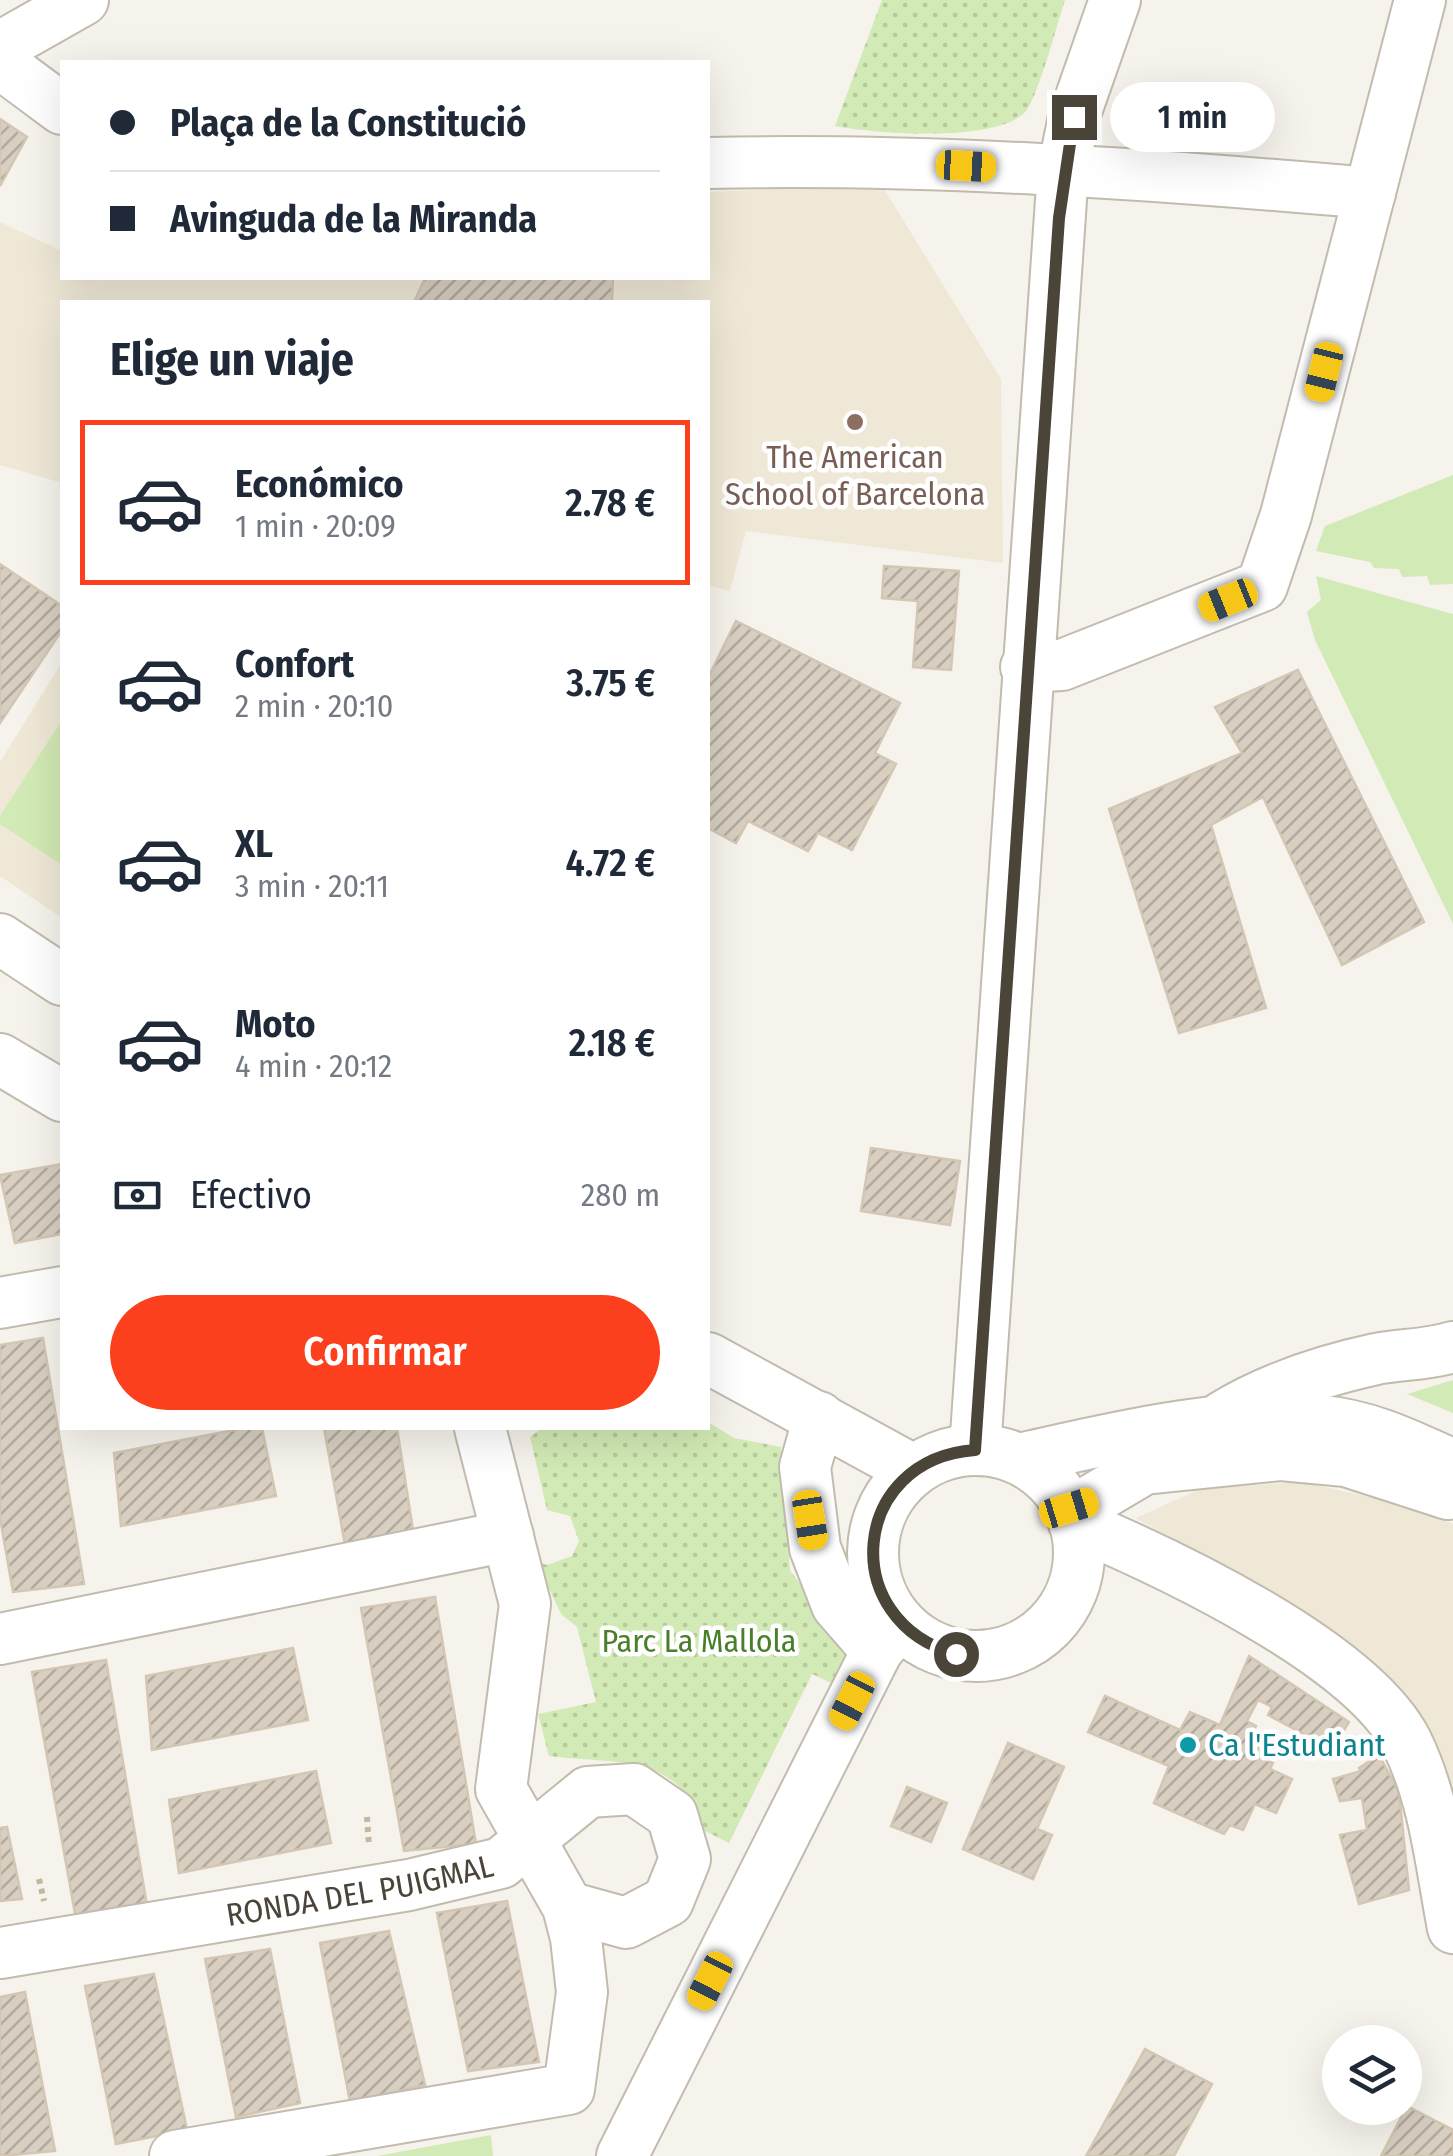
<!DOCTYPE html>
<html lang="es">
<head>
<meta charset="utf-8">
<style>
	body { margin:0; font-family:"Fira Sans Condensed",sans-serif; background:#f2f2f3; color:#1f2937; height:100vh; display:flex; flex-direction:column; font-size:38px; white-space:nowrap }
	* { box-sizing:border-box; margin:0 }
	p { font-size:32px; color:#747a83 }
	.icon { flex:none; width:55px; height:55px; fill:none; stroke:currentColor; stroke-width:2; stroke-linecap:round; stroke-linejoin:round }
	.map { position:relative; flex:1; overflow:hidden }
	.drawer { position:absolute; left:60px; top:300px; width:650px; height:1130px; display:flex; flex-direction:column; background:#fff; border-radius:0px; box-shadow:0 10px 40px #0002 }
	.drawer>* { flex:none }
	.banner { position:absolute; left:60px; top:60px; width:650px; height:220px; border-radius:0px; box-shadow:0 10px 40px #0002; display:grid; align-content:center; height:220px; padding:0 50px; background:#fff }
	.buttons { position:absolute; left:1322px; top:2025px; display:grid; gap:20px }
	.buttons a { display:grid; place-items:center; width:100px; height:100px; border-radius:50%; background:#fff; box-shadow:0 10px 40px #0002; font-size:50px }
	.end { position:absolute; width:45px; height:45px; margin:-22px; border:12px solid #4b4439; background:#fff; box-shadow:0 0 0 5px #fff }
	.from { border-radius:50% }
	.bubble { position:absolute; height:70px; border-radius:35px; background:#fff; box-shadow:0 10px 40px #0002; font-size:32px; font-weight:600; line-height:70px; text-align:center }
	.car { position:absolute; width:30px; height:60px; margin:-30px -15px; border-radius:12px; box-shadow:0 0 8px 2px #0007; background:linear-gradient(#f5c518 24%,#345 0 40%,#f5c518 0 76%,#345 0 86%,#f5c518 0) }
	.banner b { display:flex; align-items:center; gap:35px; height:95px; font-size:38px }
	.banner b+b { border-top:2px solid #e0e1e3 }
	.banner i { width:25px; height:25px; background:#1f2937 }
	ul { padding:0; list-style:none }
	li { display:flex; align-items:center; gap:30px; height:165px; margin:0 20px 15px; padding:0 30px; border:5px solid transparent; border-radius:0px }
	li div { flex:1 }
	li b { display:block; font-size:38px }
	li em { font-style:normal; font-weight:600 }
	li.on { border-color:#fc3f1d }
	li>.icon { width:90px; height:90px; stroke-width:1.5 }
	h2 { padding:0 50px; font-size:45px; line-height:120px }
	.pay { display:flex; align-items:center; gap:25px; height:110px; padding:0 50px; font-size:38px }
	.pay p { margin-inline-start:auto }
	.cta { display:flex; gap:20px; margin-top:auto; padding:20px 50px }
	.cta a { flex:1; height:115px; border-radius:60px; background:#fc3f1d; color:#fff; font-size:40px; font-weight:600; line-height:115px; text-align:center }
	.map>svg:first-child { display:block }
	.education { fill:#efe8d6 }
	.grass { fill:#d2eab5 }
	.park { fill:url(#park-dots) }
	.building { fill:url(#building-hatch); stroke:#d3c7b4; stroke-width:2.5 }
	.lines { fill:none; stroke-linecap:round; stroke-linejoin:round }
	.minor-casing { stroke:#c2bbae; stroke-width:54 }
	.path { stroke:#c4b79f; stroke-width:6; stroke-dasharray:5 5; stroke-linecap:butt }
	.minor { stroke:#fff; stroke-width:50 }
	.route { stroke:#4b4439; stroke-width:12 }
	.education-dot { fill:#8d6e63; stroke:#fff; stroke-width:4 }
	.culture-dot { fill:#0f9aa8; stroke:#fff; stroke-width:4 }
	.labels { text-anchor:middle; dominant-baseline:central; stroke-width:9; stroke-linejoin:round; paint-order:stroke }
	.education-label { font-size:32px; fill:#785e54; stroke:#fff }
	.park-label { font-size:32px; fill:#4a7f2a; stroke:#fff }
	.culture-label { font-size:32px; fill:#0d838f; stroke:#fff; text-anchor:start }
	.street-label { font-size:32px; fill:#4b4439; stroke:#fff }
</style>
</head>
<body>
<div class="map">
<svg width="1453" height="2156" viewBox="0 0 1453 2156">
	<defs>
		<pattern id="park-dots" width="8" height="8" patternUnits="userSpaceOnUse" patternTransform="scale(2.5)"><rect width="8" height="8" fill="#d2eab5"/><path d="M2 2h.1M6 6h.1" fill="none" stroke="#b6ca9c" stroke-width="1.8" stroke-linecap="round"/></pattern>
		<pattern id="building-hatch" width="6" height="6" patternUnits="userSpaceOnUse" patternTransform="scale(2.5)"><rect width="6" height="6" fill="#d8cfc1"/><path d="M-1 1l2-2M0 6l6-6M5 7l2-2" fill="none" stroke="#b1aa9e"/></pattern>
	</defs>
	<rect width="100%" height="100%" fill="#f6f3ec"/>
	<g class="education">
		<polygon points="881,184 1001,379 1003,563 746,531 730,591 708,585 708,302 62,302 62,483 0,465 0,222 62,251 62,278 708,278 708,192"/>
		<polygon points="62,662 62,918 0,876 0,762"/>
		<polygon points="1301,1482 1402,1504 1453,1524 1453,1834 1299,1613 1136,1518 1200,1489"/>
	</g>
	<g class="grass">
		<polygon points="1453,475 1453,584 1430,585 1427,576 1402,577 1399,569 1374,568 1370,562 1316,551 1325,526"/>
		<polygon points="1316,576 1453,614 1453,924 1315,640 1307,612 1321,600"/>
		<polygon points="62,720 62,865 0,824 0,816"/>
		<polygon points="1453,1380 1453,1413 1407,1394"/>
		<polygon points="491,2135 493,2156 377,2156"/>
	</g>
	<g class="park">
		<path d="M882,0H1065C1058,21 1038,97 1026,111C998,143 875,134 835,126Z"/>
		<path d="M708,1422L734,1438L781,1447L790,1571L858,1655L842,1688L812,1674L729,1843L705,1831C678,1751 620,1765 549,1756L538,1714L596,1702L577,1627L561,1614L537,1562L547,1565L572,1556L579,1541L570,1516L547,1510L530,1437L542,1428H708Z"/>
	</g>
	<g class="building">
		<polygon points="0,119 27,137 0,186"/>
		<polygon points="425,278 613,278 612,302 414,302"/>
		<polygon points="0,564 62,606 62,630 0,723"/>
		<polygon points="884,566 959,571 951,670 913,667 918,601 882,598"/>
		<polygon points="736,621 900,703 875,753 896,764 852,850 818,833 808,851 748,821 736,843 708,828 708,678"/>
		<polygon points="1298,670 1424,922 1342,965 1263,797 1211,825 1266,1008 1179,1033 1109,809 1242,753 1215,707"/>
		<polygon points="871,1148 960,1161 950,1225 861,1211"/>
		<polygon points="62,1164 62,1234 15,1243 0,1175"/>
		<polygon points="43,1338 84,1584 13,1592 0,1518 0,1345"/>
		<polygon points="245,1428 262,1428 276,1496 121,1526 114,1453"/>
		<polygon points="324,1428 397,1428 413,1530 345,1545"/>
		<polygon points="435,1597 476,1844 404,1851 361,1608"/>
		<polygon points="293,1648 308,1720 152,1750 146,1676"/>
		<polygon points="1249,1656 1349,1722 1332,1749 1268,1715 1272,1707 1258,1700 1247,1721 1256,1726 1249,1742 1264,1749 1261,1758 1273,1763 1270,1769 1292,1779 1276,1813 1255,1804 1243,1830 1230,1825 1224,1834 1154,1803 1169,1766 1088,1732 1105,1696 1180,1730 1190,1712 1220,1725"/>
		<polygon points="106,1660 147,1906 75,1914 32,1672"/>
		<polygon points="1008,1743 1064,1767 1037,1829 1052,1835 1033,1879 963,1849"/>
		<polygon points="1379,1755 1399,1792 1409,1890 1359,1904 1340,1835 1367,1830 1362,1798 1340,1801 1333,1779 1361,1771 1359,1768"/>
		<polygon points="316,1771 331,1843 179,1873 169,1800"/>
		<polygon points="907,1787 947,1803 931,1842 891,1826"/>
		<polygon points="7,1827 22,1899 0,1901 0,1828"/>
		<polygon points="507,1901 539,2062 468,2071 437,1913"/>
		<polygon points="389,1931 425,2085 350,2102 320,1943"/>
		<polygon points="270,1949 300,2103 236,2117 205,1959"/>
		<polygon points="154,1974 187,2130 116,2144 85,1986"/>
		<polygon points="25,1992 55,2151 0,2156 0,1997"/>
		<polygon points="1145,2049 1212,2084 1174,2156 1086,2156"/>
		<polygon points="1407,2106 1453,2130 1453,2156 1381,2156"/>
	</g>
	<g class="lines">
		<g class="minor-casing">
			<g id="minor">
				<polyline points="0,47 83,0"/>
				<polyline points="0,63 62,109"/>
				<path d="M708,163C929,158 1150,174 1370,193"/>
				<polyline points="1026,667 1062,665 1262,586 1286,515 1420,0"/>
				<polyline points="0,939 62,980"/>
				<polyline points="0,1059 62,1096"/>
				<polyline points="0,1303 62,1292"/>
				<polyline points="708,1358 913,1470"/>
				<polyline points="819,1417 805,1467 815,1548 837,1605 877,1651"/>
				<path d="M1222,1417C1269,1388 1321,1371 1376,1359C1402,1354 1427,1355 1453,1347"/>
				<circle cx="976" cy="1553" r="103"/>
				<polyline points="975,1450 1063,171 1074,117 1115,0"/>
				<path d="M1019,1459C1118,1437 1219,1411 1322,1421C1369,1425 1411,1446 1453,1465"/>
				<polyline points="1069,1508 1090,1501 1144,1469 1281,1455 1346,1461 1448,1494"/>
				<path d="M1074,1523C1166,1562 1362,1653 1407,1743C1435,1800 1441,1866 1453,1928"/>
				<polyline points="0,1639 508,1536"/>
				<path id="s1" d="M0,1953L409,1885L501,1863L588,1792L634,1789L672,1815L685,1859L668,1901L626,1923L568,1907"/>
				<polyline points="175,2156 569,2089 582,1992 576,1938 568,1907 501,1789 525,1604 480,1428"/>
				<polyline points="622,2156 877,1651 899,1623"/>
			</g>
		</g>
		<g class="path">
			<polyline points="367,1817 369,1846"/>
			<polyline points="39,1879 44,1901"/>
		</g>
		<use href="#minor" class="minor"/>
	</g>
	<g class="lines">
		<path class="route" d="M956,1654C836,1621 850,1459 975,1450L1059,218L1074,117"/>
	</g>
	<circle class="education-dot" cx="855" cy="422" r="10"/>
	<circle class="culture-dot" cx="1188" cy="1745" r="10"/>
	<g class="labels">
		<g class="education-label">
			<text x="855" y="457">The American<tspan x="855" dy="37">School of Barcelona</tspan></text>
		</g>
		<g class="park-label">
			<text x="699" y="1641">Parc La Mallola</text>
		</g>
		<g class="culture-label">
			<text x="1208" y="1745">Ca l'Estudiant</text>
		</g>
		<g class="street-label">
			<text stroke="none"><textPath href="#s1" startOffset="365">RONDA DEL PUIGMAL</textPath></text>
		</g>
	</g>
</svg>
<div class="buttons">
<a><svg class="icon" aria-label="layers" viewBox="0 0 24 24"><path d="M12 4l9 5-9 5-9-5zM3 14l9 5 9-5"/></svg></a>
</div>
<i class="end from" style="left:956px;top:1654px"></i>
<i class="end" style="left:1074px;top:117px"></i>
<div class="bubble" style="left:1110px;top:82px;width:165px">1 min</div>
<i class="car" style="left:966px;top:166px;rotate:93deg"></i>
<i class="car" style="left:1324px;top:372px;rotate:194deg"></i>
<i class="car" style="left:1228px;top:600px;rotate:248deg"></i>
<i class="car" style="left:1069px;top:1508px;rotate:73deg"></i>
<i class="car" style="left:810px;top:1520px;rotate:171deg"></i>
<i class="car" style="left:852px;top:1701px;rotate:207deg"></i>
<i class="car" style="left:710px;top:1981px;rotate:207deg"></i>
<div class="banner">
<b><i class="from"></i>Plaça de la Constitució</b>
<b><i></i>Avinguda de la Miranda</b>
</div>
<section class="drawer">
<h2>Elige un viaje</h2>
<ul>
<li class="on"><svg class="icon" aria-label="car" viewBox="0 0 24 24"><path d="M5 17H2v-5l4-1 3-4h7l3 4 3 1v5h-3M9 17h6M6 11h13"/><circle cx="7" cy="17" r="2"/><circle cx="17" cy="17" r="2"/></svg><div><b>Económico</b><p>1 min · 20:09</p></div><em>2.78 €</em></li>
<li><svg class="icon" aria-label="car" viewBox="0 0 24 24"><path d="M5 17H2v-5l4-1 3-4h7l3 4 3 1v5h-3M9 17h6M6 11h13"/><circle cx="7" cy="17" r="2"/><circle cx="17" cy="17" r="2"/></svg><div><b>Confort</b><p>2 min · 20:10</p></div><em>3.75 €</em></li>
<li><svg class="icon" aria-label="car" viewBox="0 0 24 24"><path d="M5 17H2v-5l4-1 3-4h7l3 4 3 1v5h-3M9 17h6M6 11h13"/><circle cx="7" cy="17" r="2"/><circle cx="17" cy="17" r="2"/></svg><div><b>XL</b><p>3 min · 20:11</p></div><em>4.72 €</em></li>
<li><svg class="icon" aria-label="car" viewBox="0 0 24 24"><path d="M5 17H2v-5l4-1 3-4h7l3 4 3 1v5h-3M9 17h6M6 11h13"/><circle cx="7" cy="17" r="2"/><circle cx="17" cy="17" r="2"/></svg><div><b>Moto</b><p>4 min · 20:12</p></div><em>2.18 €</em></li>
</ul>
<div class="pay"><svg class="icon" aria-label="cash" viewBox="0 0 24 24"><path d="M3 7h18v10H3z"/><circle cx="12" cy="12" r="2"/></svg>Efectivo<p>280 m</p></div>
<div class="cta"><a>Confirmar</a></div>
</section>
</div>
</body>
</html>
